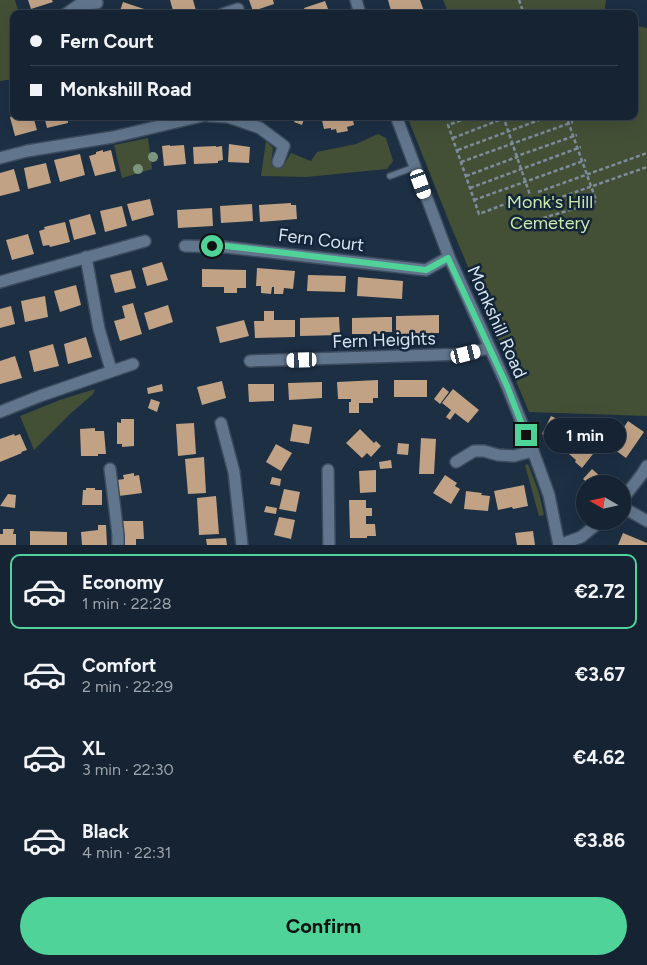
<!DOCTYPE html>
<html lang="en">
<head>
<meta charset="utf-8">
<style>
	body { margin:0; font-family:Figtree,sans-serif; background:#1e2b3a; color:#f1f3f6; height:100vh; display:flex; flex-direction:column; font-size:19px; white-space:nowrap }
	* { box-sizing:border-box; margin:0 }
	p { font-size:16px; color:#9da4ac }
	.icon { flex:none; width:28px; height:28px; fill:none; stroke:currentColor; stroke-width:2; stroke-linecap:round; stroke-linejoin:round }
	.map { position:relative; height:545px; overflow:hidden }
	.side { display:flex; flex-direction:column; background:#152332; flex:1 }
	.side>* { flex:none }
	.hud { position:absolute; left:10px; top:10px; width:628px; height:110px; border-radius:10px; box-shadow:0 5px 20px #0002,0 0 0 1px #34404d; display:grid; align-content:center; height:110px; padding:0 20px; background:#152332 }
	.needle { width:32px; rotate:279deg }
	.buttons { position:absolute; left:576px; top:475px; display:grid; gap:10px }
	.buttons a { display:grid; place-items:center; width:55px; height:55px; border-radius:50%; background:#152332; box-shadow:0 5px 20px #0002,0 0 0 1px #34404d; font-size:25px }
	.end { position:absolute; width:22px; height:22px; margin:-11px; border:6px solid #4fd399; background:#111; box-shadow:0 0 0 2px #111 }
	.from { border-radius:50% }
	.bubble { position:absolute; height:35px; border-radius:18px; background:#152332; box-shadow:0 5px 20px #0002,0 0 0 1px #34404d; font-size:16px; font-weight:700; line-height:35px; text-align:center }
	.car { position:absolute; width:15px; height:30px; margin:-15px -8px; border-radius:6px; box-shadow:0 0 4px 1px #0007; background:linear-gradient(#fff 24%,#345 0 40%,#fff 0 76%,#345 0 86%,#fff 0) }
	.hud b { display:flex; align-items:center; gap:18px; height:48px; font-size:19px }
	.hud b+b { border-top:1px solid #34404d }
	.hud i { width:12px; height:12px; background:#f1f3f6 }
	ul { padding:9px 0 0; list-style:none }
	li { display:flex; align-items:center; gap:15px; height:75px; margin:0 10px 8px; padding:0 10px; border:2px solid transparent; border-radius:10px }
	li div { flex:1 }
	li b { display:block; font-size:19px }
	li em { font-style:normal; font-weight:700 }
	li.active { border-color:#4fd399 }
	li>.icon { width:45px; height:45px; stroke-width:1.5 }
	.action { display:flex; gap:10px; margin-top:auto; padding:10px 20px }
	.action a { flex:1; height:58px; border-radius:30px; background:#4fd399; color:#111; font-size:20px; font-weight:700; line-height:58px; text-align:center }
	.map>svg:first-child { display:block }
	.green { fill:#445036 }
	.building { fill:#c1a285 }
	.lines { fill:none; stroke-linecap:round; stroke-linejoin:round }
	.lane-casing { stroke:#3c4b5d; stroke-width:8 }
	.street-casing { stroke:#3c4b5d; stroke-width:14 }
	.path { stroke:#7c8c9c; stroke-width:2.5; stroke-dasharray:4 2.5; stroke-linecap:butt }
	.lane { stroke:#61768d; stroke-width:5.5 }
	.street { stroke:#61768d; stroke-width:11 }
	.tree { fill:#7c957d }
	.route { stroke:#4fd399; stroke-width:6 }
	.labels { text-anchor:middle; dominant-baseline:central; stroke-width:5; stroke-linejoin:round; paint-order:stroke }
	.park-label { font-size:18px; fill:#cbe8ac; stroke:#132538 }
	.street-label { font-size:18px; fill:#d7e3f0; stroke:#132538 }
</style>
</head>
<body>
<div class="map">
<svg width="647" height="545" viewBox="0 0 647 545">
	<rect width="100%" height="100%" fill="#1c2f43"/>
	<g class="green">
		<polygon points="0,0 15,0 19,14 14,14 14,79 0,81"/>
		<polygon points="443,0 606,0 604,14 449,14"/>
		<polygon points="634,25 647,28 647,416 529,412 450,224 407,116 634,116"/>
		<polygon points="378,134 386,138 393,161 387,169 306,177 261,176 266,141 273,148 271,163 282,168 291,153 311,161 317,152 356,144"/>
		<polygon points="148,138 152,169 122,178 114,145"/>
		<polygon points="95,389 93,394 70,414 34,450 20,416 60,400"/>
		<polygon points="528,464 539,493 544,515 539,516 525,465"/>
	</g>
	<g class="building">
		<polygon points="28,0 52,0 53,2 31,9"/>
		<polygon points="170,0 193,0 197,14 174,14"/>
		<polygon points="249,0 273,0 274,4 253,11"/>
		<polygon points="388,0 420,0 425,14 392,14"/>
		<polygon points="325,1 330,14 306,14 304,8"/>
		<polygon points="123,2 144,9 142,14 119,14"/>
		<polygon points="14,116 33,116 37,130 15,136 10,117"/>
		<polygon points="44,116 67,116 68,123 47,128"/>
		<polygon points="285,116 305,116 302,125 294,122 295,120"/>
		<polygon points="321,116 352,116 354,125 347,127 348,131 337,133 336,129 331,130 331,128 324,129"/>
		<polygon points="229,144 250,147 249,163 228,162"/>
		<polygon points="170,145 170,146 184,145 186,164 164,166 162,146"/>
		<polygon points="216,146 216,147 222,146 223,160 218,161 218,163 194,164 193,147"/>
		<polygon points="103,150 103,152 111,150 116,171 95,176 89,156 96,154 96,152"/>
		<polygon points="80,154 85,175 60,182 54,160"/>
		<polygon points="46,163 51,183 28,189 24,168"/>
		<polygon points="14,169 20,191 0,196 0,173"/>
		<polygon points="150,199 154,215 132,221 127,204"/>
		<polygon points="291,203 291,205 296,205 297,219 260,222 259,205"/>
		<polygon points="252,204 253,221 221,223 220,206"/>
		<polygon points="122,206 127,226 105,232 100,211"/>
		<polygon points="212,208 213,226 178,228 177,210"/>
		<polygon points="90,214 96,234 74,240 69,220"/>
		<polygon points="65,222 70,242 50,247 49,245 43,246 39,231 45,229 44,227"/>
		<polygon points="28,234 34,254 12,260 6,240"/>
		<polygon points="162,262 168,280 147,286 142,268"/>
		<polygon points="257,268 295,271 293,289 284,288 283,294 274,294 274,287 272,287 271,294 261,293 261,286 256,286"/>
		<polygon points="202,269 246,270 246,288 237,288 237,293 224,293 224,287 202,287"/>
		<polygon points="131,270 136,288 115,293 110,275"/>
		<polygon points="308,275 346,276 345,292 307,291"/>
		<polygon points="358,277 403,281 402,299 357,296"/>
		<polygon points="76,285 81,305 60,312 54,291"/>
		<polygon points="45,296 48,317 25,322 21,301"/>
		<polygon points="133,303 142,334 120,341 114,321 125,318 122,306"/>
		<polygon points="168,305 173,322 149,330 144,313"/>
		<polygon points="11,306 15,324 0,328 0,309"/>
		<polygon points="264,311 274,311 274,320 295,320 295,337 255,338 254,321 264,321"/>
		<polygon points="439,315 439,333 396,334 396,316"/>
		<polygon points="339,317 340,335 300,336 300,318"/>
		<polygon points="386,317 392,317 392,332 386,332 386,334 352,334 352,318"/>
		<polygon points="244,320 249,336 220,343 216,327"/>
		<polygon points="86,337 92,357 68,364 64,344"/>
		<polygon points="53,344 59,366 34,372 29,351"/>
		<polygon points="15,356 22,378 0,384 0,361"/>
		<polygon points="378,380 378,398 373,398 373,403 359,403 359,413 349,413 349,402 351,402 351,399 338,399 337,382"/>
		<rect x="394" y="380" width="33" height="17"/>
		<polygon points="222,381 226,398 202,405 197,387"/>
		<polygon points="322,382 322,398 289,400 288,383"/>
		<polygon points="162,384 163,391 148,394 147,388"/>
		<polygon points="248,384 274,384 274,401 249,402"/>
		<polygon points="443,387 449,392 440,404 434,399"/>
		<polygon points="453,389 479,410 468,423 455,413 450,420 446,417 451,410 442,403"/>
		<polygon points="151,399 160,402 157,412 148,408"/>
		<polygon points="551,416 570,425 564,438 554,433 551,438 542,434"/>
		<polygon points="121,419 134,419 134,446 122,447 122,444 117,444 117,422 121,423"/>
		<polygon points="628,421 644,432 626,458 611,447 619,434 612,429 617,422 624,427"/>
		<polygon points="194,423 196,454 178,456 176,424"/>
		<polygon points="293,424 312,427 309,444 290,441"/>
		<polygon points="95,428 95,431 104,431 106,454 98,454 98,456 81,456 80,429"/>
		<polygon points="360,429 374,443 376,441 381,446 371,457 367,453 362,458 346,443"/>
		<polygon points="14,434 15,436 20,434 27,450 21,452 22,453 0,462 0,439"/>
		<polygon points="421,438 436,439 434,474 419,474"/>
		<polygon points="578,442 593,454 582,468 575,462 576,460 569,454"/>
		<polygon points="398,443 409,444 408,455 397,454"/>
		<polygon points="276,444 292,453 281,471 266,462"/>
		<polygon points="204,457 206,493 188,494 185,459"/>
		<polygon points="391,460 392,468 380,469 379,462"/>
		<polygon points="592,469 609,484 589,484 583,479"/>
		<polygon points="376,470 376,492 360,493 359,471"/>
		<polygon points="134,473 134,476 139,475 142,493 119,496 117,480 124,479 123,475"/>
		<polygon points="445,475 457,483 455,486 460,489 451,504 433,493"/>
		<polygon points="272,477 281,479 280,486 270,484"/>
		<polygon points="524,485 528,506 513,509 512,507 498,510 494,491"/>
		<polygon points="86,488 95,488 95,490 102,490 102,505 82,505 83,490 86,490"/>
		<polygon points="284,489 300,492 296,512 279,509"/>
		<polygon points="466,491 482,493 481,495 490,496 488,511 464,509"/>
		<polygon points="8,494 16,495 15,508 0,506"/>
		<polygon points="216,496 219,534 199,535 197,498"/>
		<polygon points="349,500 366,500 366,508 372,508 372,516 366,516 366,524 375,524 376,536 367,536 367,538 350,538"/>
		<polygon points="266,506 277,508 276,514 264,512"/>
		<polygon points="279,517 295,520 291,539 274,535"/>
		<polygon points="123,521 143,521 144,539 136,539 136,545 124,545"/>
		<polygon points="98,525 106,525 107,545 82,545 81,532 98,530"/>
		<polygon points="3,529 14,529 13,534 16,534 16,545 0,545 0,534 3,534"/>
		<polygon points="30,531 67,532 67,545 30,545"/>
		<polygon points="533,531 535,545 517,545 515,533"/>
		<polygon points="623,533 647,543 647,545 618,545"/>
		<polygon points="226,538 227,545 207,545 206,539"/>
	</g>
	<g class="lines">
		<g class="lane-casing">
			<g id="lane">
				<polyline points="390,176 415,167"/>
				<polyline points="520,206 536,201"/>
			</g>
		</g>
		<g class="street-casing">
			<g id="street">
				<polyline points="356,0 360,14"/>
				<polyline points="66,14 80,4 97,3"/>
				<polyline points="223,14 238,9"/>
				<polyline points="209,116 228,117 260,128 284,146 278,162"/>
				<polyline points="396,116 449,257 507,386 533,451 549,495 559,545"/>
				<polyline points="0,158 27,151 113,137 202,116"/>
				<polyline points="185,246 225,247 426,270 449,257"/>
				<polyline points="86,257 99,329 111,370"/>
				<polyline points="0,282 145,241"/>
				<polyline points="250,361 466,354 489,348"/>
				<polyline points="0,412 40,396 133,364"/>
				<polyline points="221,423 234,472 242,545"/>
				<polyline points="456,462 474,451 484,451 498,455 514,456 533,451"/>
				<polyline points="110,469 118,535 118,545"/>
				<polyline points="328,470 329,545"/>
				<polyline points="622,500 642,474 647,466"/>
				<polyline points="622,507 647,521"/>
				<polyline points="559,545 581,537 601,521"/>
			</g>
		</g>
		<g class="path">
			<polyline points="519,0 524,14"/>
			<polyline points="473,116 448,125 479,214 513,201"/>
			<polyline points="503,116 530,195"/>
			<polyline points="453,138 510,116"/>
			<polyline points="458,150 550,116"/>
			<polyline points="461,162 573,122"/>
			<polyline points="466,176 517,157 520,155 577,135"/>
			<polyline points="470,188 581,147"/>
			<polyline points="538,192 647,153"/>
			<polyline points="474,200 586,160"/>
			<polyline points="544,203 647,167"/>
			<polyline points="543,218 594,203 596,200 566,116"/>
		</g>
		<use href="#lane" class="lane"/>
		<use href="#street" class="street"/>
	</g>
	<g class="tree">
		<circle cx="153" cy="157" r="5"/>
		<circle cx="138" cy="169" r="5"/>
	</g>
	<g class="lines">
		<polyline class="route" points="212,246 226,246 286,253 426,270 448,258 507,386 526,435"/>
	</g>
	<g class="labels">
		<g class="park-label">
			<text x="550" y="202">Monk's Hill<tspan x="550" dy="21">Cemetery</tspan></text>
		</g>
		<g class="street-label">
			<text transform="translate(321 240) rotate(7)">Fern Court</text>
			<text transform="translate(497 322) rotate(66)">Monkshill Road</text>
			<text transform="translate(384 340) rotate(-2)">Fern Heights</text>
		</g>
	</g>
</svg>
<div class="buttons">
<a><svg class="needle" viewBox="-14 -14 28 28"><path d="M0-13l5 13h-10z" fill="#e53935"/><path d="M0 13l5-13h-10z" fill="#9da4ac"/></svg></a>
</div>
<i class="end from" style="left:212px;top:246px"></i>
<i class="end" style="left:526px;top:435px"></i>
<div class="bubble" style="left:544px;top:418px;width:82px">1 min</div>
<i class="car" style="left:421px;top:184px;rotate:160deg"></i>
<i class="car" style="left:466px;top:354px;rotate:76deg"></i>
<i class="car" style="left:302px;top:360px;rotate:268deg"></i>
<div class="hud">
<b><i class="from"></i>Fern Court</b>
<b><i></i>Monkshill Road</b>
</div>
</div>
<section class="side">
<ul>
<li class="active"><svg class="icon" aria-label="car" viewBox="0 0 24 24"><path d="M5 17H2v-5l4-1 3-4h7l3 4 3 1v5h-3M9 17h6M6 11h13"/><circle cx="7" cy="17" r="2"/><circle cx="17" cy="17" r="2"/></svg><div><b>Economy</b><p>1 min · 22:28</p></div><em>€2.72</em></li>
<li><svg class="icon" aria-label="car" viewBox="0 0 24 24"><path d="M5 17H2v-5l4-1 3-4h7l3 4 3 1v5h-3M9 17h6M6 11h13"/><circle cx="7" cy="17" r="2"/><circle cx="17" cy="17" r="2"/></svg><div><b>Comfort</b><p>2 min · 22:29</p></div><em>€3.67</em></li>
<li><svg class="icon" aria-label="car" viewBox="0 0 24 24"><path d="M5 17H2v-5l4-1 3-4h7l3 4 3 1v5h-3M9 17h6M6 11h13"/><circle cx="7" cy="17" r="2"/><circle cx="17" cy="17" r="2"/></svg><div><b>XL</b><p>3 min · 22:30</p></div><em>€4.62</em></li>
<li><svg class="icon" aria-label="car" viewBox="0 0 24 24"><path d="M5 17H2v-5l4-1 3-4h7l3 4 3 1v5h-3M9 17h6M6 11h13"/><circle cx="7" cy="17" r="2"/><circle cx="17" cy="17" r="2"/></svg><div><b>Black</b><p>4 min · 22:31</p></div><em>€3.86</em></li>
</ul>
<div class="action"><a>Confirm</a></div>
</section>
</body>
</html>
